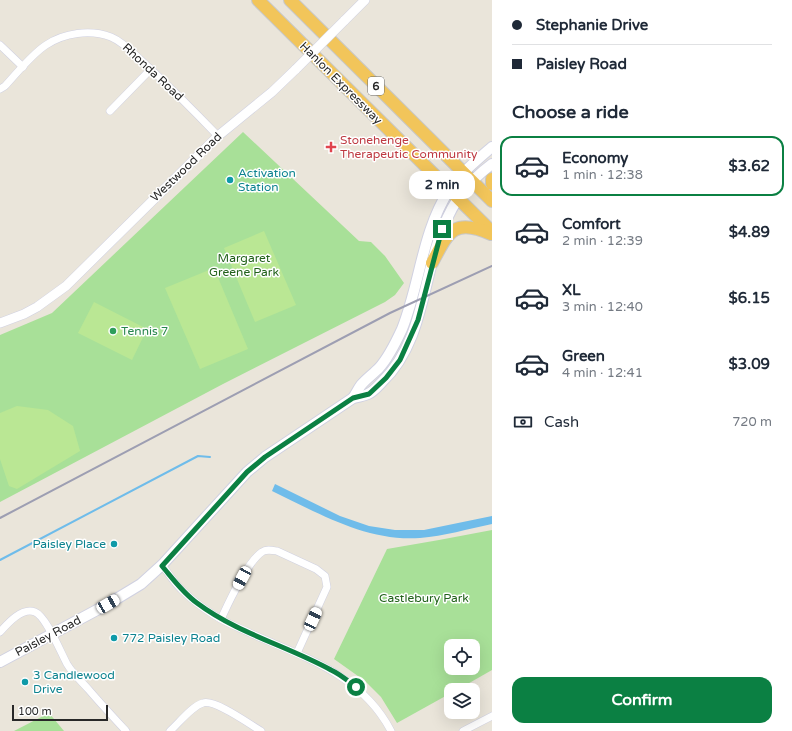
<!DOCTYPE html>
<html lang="en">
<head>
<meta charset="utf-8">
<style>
	body { margin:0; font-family:"Varela Round",sans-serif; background:#f2f2f3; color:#1f2937; height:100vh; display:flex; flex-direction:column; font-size:15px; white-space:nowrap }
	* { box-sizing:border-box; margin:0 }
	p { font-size:13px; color:#747a83 }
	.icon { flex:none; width:22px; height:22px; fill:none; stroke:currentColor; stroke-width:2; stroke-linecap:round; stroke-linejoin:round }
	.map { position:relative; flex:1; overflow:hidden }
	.side { display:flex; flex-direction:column; background:#fff; width:300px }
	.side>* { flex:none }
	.guide { display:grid; align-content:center; height:88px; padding:0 20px; background:#fff }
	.controls { position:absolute; left:444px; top:639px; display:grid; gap:8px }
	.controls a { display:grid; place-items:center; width:36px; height:36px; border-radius:8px; background:#fff; box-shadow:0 4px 16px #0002; font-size:20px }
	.scale { position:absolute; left:12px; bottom:10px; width:96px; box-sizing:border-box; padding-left:4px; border:2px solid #282828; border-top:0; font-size:11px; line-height:14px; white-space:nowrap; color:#282828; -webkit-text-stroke:3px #fff; paint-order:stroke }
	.end { position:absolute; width:18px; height:18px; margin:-9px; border:5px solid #0b8043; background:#fff; box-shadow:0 0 0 2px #fff }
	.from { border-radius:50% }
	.bubble { position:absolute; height:28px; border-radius:12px; background:#fff; box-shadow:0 4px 16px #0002; font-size:13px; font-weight:700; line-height:28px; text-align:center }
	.car { position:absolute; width:12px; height:24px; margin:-12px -6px; border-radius:5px; box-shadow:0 0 3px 1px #0007; background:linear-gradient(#fff 24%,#345 0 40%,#fff 0 76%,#345 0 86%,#fff 0) }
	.guide b { display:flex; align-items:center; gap:14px; height:38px; font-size:15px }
	.guide b+b { border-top:1px solid #e0e1e3 }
	.guide i { width:10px; height:10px; background:#1f2937 }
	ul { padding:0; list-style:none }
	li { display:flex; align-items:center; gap:12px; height:60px; margin:0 8px 6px; padding:0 12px; border:2px solid transparent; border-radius:12px }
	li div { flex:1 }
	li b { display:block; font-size:15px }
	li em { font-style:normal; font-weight:700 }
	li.active { border-color:#0b8043 }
	li>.icon { width:36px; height:36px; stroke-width:1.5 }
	h2 { padding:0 20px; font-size:18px; line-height:48px }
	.pay { display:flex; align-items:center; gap:10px; height:44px; padding:0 20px; font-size:15px }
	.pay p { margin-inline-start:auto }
	.button { display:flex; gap:8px; margin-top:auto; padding:8px 20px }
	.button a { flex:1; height:46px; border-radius:12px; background:#0b8043; color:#fff; font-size:16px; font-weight:700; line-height:46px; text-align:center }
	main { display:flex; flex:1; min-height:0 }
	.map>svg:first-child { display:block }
	.green { fill:#a8e098; fill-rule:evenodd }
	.pitch { fill:#bae794 }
	.water { fill:#6fbcea }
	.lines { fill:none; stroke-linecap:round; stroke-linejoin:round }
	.stream { stroke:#6fbcea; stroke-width:2 }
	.minor-casing { stroke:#d0d1e1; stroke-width:8 }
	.tertiary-casing { stroke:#d0d1e1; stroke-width:10 }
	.secondary-casing { stroke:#d0d1e1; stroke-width:12 }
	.trunk-casing { stroke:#c7c7c7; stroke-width:14 }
	.minor { stroke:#fff; stroke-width:7 }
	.tertiary { stroke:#fff; stroke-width:9 }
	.secondary { stroke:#fff; stroke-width:10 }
	.trunk { stroke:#f2c55a; stroke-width:12 }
	.rail { stroke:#9d9eb2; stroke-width:2 }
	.tertiary-bridge-casing { stroke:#d0d1e1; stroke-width:10; stroke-linecap:butt }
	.tertiary-bridge { stroke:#fff; stroke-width:9 }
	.route { stroke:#0b8043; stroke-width:5 }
	.health-dot { fill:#e0444e; stroke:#fff; stroke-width:1.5 }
	.culture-dot { fill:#0f9aa8; stroke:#fff; stroke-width:1.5 }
	.leisure-dot { fill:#2e9e5b; stroke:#fff; stroke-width:1.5 }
	.labels { text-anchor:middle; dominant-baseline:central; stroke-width:3; stroke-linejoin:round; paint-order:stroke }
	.shield { fill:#fff; stroke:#686868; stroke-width:1 }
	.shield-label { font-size:11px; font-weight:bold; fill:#282828 }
	.street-label { font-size:12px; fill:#282828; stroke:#fff }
	.health-label { font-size:12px; fill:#be3a42; stroke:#fff; text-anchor:start }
	.culture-label { font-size:12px; fill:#0d838f; stroke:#fff; text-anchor:start }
	.park-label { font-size:12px; fill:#22621b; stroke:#fff }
	.leisure-label { font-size:12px; fill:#27864d; stroke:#fff; text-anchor:start }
</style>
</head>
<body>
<main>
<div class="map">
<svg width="492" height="731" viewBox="0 0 492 731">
	<rect width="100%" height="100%" fill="#eae5da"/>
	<g class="green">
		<polygon points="243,132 359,241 371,242 385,256 404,283 395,295 385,302 223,384 0,502 0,335 52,313"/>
		<path d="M492,530V670L457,690H451V693L397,723L381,697L365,681L334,659L387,549L439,540ZM451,646H473V668H451Z"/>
		<polygon points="49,713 64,731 14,731"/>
	</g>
	<g class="pitch">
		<polygon points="264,231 296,305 255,322 224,248"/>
		<polygon points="214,268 248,349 200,369 165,288"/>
		<polygon points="94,302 147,329 132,360 78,333"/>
		<polygon points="17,406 48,410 73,426 80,451 17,489 9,486 0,459 0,413"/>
	</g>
	<path class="water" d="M275,484L340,516L369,526L395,530H424L492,516V524C468,529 444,536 420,538C367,542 318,513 272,491Z"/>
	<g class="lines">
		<polyline class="stream" points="0,560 198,456 210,457"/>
		<g class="minor-casing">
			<g id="minor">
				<polyline points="0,45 23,67"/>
				<path d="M0,89L5,86C17,73 32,54 46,45C64,33 90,29 111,37C123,42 132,52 142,61C168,85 193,110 218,136"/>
				<polyline points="110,111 151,69"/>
				<path d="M162,565C169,574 175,584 183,591C192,600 203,608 214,615C226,623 240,628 252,634C306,658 362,675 391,731"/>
				<path d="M221,619C229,602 247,562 262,552C266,549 271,550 277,551L316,569L325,576L327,587L297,653"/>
				<path d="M0,632C8,623 22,607 35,612C46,616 61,653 67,664C73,674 82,682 89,690C101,704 114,718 126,731"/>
				<path d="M170,731C179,723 192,706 203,703C215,699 249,724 261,731"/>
				<polyline points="463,731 492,716"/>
			</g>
		</g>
		<g class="tertiary-casing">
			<g id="tertiary">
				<polyline points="344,21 365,0"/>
				<polyline points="0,323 24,314 37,307 66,286 218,136 272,92 296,69"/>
			</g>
		</g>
		<g class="secondary-casing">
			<g id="secondary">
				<path d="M353,398C356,394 358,389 361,385C366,379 373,374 379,368C389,357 396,342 402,329C420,284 422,232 449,190C461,173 477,160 492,147"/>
				<path d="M0,662L108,604L141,584L162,565L247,472L265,457L353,398C358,397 364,396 368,394C373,392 378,386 382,382C424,342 422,279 443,228C454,200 468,182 492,164"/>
			</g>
		</g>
		<g class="trunk-casing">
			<g id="trunk">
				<polyline points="258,0 487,227 492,233"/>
				<polyline points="290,0 492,201"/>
				<polyline points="492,179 492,184"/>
				<path d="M432,263C448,233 453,217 491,234"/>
			</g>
		</g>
		<use href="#minor" class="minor"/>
		<use href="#tertiary" class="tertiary"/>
		<use href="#secondary" class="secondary"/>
		<use href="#trunk" class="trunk"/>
		<polyline class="rail" points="0,518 390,313 492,266"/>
		<g class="tertiary-bridge-casing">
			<polyline id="tertiary-bridge" points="296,69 344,21"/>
		</g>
		<use href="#tertiary-bridge" class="tertiary-bridge"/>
	</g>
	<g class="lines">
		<path class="route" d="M356,687C348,681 340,674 331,670C287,646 237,633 197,603C183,593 173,579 162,566L247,472L265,457L353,398L369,394L386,378L400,360L418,320L442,229"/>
	</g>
	<path class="health-dot" d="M329 141h4v4h4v4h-4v4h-4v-4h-4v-4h4z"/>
	<g class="culture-dot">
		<circle cx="230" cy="180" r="4"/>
		<circle cx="114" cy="544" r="4"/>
		<circle cx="114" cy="638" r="4"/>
		<circle cx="25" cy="682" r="4"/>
	</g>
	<circle class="leisure-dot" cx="113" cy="331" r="4"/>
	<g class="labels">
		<rect class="shield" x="368" y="77" width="16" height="18" rx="3"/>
		<g class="shield-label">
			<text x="376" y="86">6</text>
		</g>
		<g class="street-label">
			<text transform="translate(153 72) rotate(43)">Rhonda Road</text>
			<text transform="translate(341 83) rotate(45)">Hanlon Expressway</text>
			<text transform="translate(186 167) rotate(-44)">Westwood Road</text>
			<text transform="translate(48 636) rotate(-28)">Paisley Road</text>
		</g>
		<g class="health-label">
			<text x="340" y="140">Stonehenge<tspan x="340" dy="14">Therapeutic Community</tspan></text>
		</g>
		<g class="culture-label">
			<text x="238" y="173">Activation<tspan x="238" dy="14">Station</tspan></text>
			<text x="106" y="544" text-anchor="end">Paisley Place</text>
			<text x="122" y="638">772 Paisley Road</text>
			<text x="33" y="675">3 Candlewood<tspan x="33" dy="14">Drive</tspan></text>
		</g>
		<g class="park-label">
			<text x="244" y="258">Margaret<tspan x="244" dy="14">Greene Park</tspan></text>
			<text x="424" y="598">Castlebury Park</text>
		</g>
		<g class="leisure-label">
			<text x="121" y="331">Tennis 7</text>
		</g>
	</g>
</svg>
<div class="controls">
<a><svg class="icon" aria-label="locate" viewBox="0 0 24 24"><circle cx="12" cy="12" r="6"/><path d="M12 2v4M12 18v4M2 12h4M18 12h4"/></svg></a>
<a><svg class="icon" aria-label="layers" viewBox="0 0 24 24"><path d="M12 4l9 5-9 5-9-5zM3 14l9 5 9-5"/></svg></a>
</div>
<div class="scale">100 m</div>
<i class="end from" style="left:356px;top:687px"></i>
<i class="end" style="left:442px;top:229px"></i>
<div class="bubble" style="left:409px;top:171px;width:66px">2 min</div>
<i class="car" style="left:242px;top:578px;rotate:208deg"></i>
<i class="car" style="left:108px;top:604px;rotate:60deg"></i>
<i class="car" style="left:313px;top:619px;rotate:25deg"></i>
</div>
<section class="side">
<div class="guide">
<b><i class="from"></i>Stephanie Drive</b>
<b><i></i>Paisley Road</b>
</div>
<h2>Choose a ride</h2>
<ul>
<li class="active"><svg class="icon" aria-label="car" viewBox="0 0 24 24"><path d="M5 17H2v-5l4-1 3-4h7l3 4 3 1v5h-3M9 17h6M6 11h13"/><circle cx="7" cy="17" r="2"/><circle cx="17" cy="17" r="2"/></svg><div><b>Economy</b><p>1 min · 12:38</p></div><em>$3.62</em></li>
<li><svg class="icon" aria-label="car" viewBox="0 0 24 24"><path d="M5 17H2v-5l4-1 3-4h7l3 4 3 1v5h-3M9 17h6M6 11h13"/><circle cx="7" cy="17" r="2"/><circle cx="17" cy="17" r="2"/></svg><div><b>Comfort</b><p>2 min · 12:39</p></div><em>$4.89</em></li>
<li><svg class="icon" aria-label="car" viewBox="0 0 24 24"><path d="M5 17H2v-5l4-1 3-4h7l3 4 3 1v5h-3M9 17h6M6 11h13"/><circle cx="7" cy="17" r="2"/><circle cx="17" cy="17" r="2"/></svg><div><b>XL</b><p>3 min · 12:40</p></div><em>$6.15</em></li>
<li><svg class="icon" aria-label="car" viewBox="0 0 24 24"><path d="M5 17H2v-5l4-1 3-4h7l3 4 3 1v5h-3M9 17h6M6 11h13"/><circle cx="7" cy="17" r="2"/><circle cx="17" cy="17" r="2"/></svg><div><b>Green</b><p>4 min · 12:41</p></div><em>$3.09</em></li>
</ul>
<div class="pay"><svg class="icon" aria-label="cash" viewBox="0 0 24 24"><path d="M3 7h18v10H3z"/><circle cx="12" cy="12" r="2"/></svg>Cash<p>720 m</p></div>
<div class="button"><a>Confirm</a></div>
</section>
</main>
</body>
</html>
